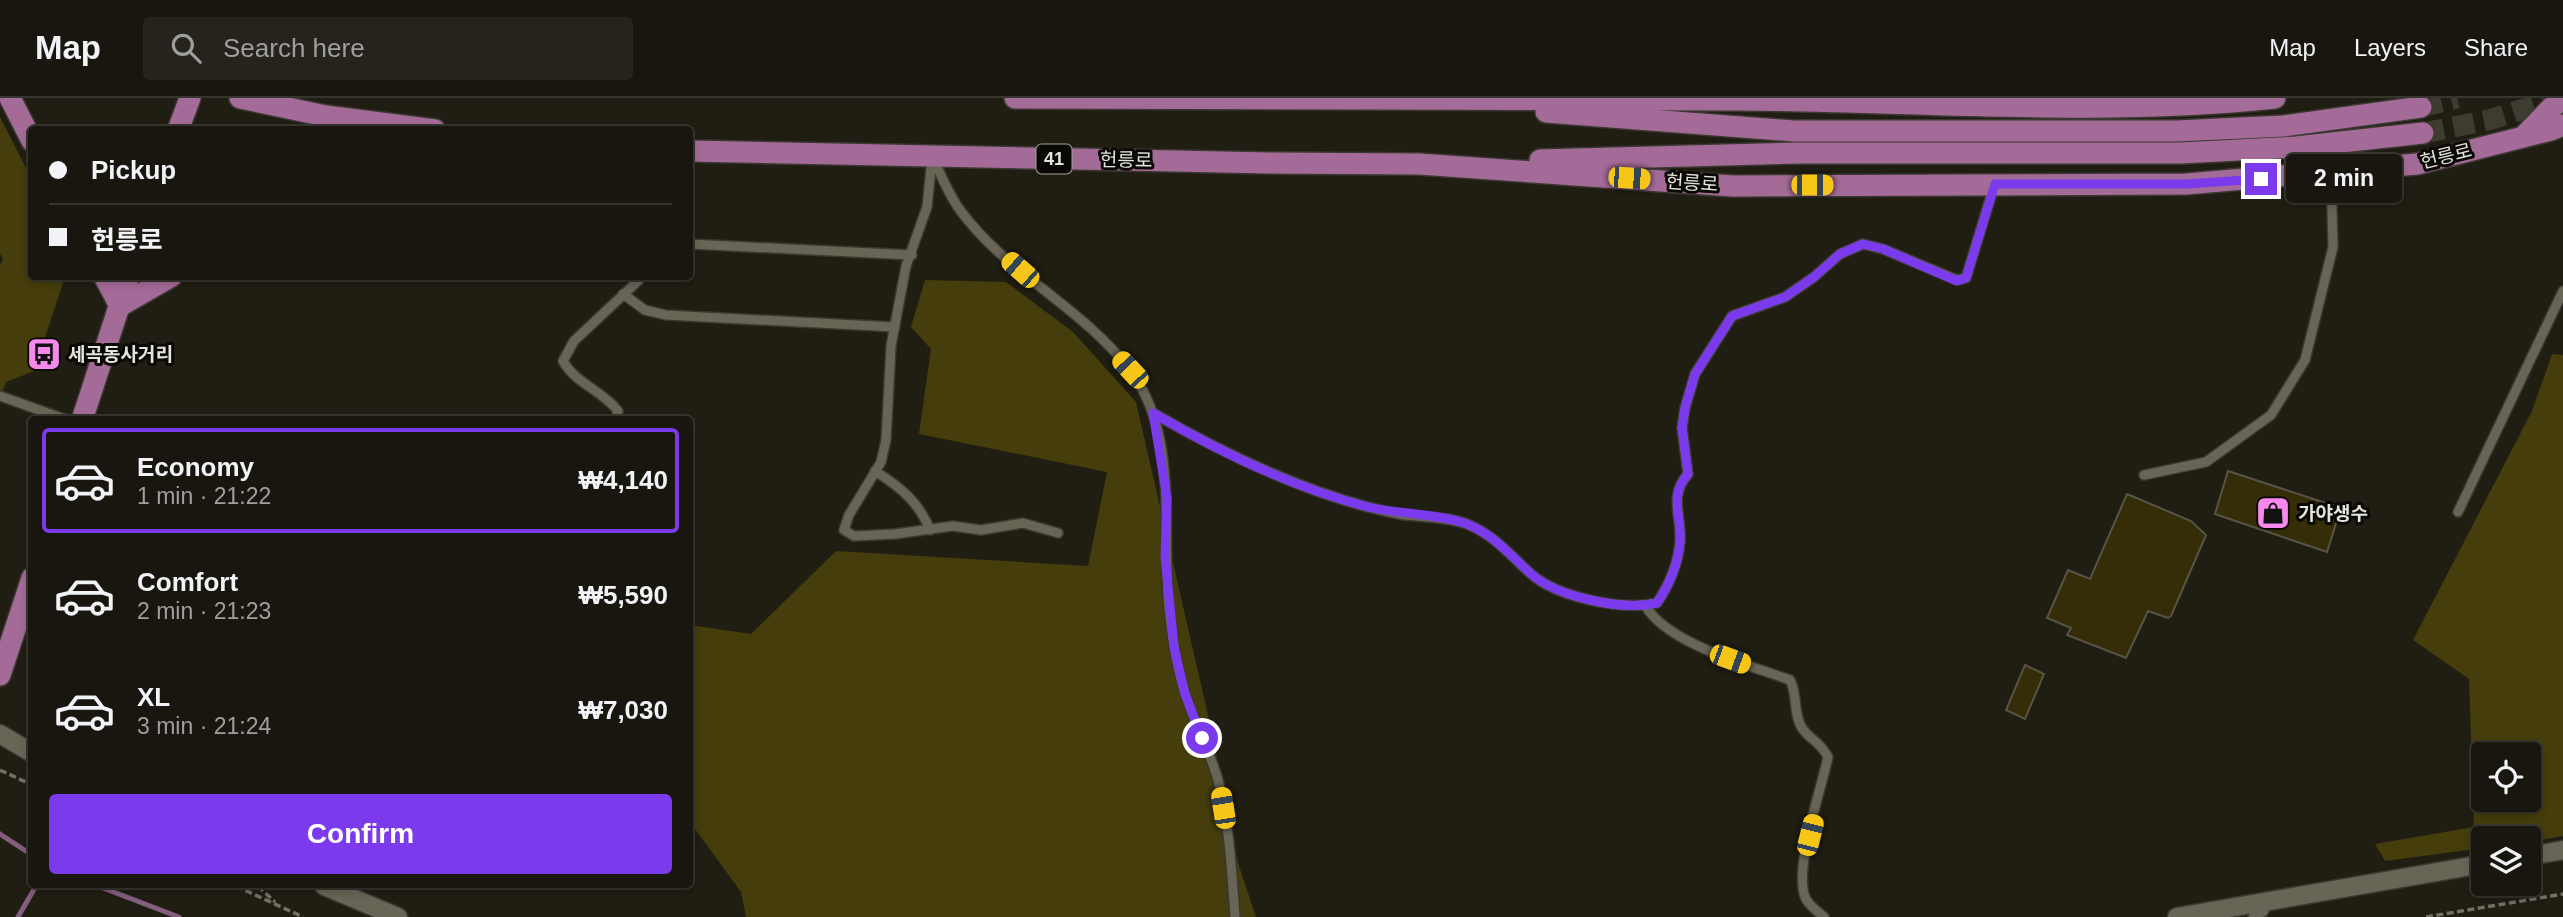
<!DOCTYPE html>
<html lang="en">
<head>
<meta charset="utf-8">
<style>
	body { margin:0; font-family:Arial,"Noto Sans KR",sans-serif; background:#25231c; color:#f1f3f6; height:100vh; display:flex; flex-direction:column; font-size:26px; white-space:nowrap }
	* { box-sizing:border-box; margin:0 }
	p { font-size:23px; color:#9f9f9e }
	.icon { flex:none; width:38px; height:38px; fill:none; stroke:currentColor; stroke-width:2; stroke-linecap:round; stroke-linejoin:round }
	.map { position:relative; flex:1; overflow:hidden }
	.details { position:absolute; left:28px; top:318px; width:665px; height:472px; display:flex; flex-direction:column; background:#18160e; border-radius:7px; box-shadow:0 4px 10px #0003,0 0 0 2px #36352e }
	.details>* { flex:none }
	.top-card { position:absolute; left:28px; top:28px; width:665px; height:154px; border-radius:7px; box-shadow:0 4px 10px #0003,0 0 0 2px #36352e; display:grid; align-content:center; height:154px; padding:0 21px; background:#18160e }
	.fabs { position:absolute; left:2471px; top:644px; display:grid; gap:14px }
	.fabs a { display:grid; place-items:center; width:70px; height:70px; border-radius:7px; background:#18160e; box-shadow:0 4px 10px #0003,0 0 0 2px #36352e; font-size:35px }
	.end { position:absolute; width:32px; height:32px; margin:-16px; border:9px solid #7c3aed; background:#fff; box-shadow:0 0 0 4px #fff }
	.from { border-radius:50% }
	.bubble { position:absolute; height:49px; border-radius:7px; background:#18160e; box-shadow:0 4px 10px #0003,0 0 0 2px #36352e; font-size:23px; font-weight:600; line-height:49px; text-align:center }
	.car { position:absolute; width:21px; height:42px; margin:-21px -10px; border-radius:9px; box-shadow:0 0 5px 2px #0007; background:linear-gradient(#f5c518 24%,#345 0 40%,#f5c518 0 76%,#345 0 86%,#f5c518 0) }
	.top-card b { display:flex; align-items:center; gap:24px; height:66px; font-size:26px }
	.top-card b+b { border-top:2px solid #36352e }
	.top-card i { width:18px; height:18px; background:#f1f3f6 }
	ul { padding:12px 0 0; list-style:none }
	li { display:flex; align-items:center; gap:21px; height:105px; margin:0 14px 10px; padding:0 7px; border:4px solid transparent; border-radius:7px }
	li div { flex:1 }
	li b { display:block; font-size:26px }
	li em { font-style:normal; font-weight:600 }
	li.selected { border-color:#7c3aed }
	li>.icon { width:63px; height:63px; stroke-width:1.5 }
	.button { display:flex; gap:14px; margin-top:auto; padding:14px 21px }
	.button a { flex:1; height:80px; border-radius:7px; background:#7c3aed; color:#fff; font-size:28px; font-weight:600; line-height:80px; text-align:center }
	header { display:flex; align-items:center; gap:42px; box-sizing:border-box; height:98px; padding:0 35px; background:#18160e; border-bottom:2px solid #36352e }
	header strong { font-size:33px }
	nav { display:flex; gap:38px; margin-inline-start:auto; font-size:24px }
	.search { width:490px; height:63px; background:#25231c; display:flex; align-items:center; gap:18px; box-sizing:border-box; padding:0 24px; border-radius:7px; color:#9f9f9e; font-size:26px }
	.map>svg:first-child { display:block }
	.green { fill:#453d0b; fill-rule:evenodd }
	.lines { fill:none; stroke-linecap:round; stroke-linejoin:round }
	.stream { stroke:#835e7f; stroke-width:5 }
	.building { fill:#342d08; stroke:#575446; stroke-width:2 }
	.primary-tunnel { stroke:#3e3c30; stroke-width:21; stroke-dasharray:21 10; stroke-linecap:butt }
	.service-casing { stroke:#3a3831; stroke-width:12 }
	.minor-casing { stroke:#3a3831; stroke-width:21 }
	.primary-casing { stroke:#3a3831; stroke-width:24 }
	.path { stroke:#737167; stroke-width:3.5; stroke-dasharray:7 3.5; stroke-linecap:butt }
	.service { stroke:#686557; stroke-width:9 }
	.minor { stroke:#686557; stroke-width:18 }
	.primary { stroke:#a46b98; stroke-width:21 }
	.route { stroke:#7c3aed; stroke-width:9 }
	.labels { text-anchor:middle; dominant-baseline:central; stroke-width:6; stroke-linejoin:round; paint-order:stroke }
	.shield { fill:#090804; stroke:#a3a29b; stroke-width:2 }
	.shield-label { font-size:18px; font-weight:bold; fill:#e5e4dc }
	.street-label { font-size:19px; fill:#e5e4dc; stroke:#090804 }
	.poi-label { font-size:19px; font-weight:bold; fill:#e5e4dc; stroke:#090804; text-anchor:start }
</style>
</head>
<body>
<header>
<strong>Map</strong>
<div class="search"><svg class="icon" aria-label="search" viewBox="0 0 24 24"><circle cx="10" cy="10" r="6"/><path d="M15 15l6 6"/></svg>Search here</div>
<nav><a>Map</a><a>Layers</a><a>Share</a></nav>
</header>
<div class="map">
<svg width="2563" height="819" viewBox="0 0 2563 819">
	<rect width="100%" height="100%" fill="#201e12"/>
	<g class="green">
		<polygon points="0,19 31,80 32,178 65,179 34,273 6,284 0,301 0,168 3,161 0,155"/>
		<polygon points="925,182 1006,184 1073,234 1136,304 1211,630 1238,765 1256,819 746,819 741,794 690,724 690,527 751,536 836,453 1088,468 1107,374 919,336 931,251 911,229"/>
		<path d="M2552,256L2563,257V738L2529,744V740H2483V750L2385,763L2375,746L2474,729L2469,581L2413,542L2532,313ZM2483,656H2529V702H2483Z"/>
	</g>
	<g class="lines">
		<g class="stream">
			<polyline points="0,736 32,757"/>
			<polyline points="98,788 179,819"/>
			<polyline points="18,819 36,788"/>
		</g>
	</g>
	<g class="building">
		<polygon points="2228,373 2341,410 2327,454 2215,416"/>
		<polygon points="2127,396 2191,423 2206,437 2171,518 2168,520 2148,513 2126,560 2067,537 2071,530 2047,520 2068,472 2090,481"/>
		<polygon points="2025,567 2044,576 2025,621 2006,612"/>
	</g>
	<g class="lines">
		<g class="primary-tunnel">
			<polyline points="2421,9 2457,0"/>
			<polyline points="2423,35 2489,22 2559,0"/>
		</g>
		<g class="service-casing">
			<g id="service">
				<path d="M933,60C941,77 949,97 960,112C1006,175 1083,210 1130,272C1180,338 1161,432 1169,509C1172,539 1176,569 1186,598C1195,626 1210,653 1218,682C1229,722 1232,777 1235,819"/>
				<polyline points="932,61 927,109 906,168 891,248 886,342 881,364 849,417 844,432 854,438 895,436 953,428 981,432 1023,425 1058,435"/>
				<polyline points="690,146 912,157"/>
				<polyline points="623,196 645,212 666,217 895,229"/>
				<polyline points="0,298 67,322"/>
				<path d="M1153,315C1219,353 1293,389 1368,409C1379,412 1392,415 1404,417C1424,419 1448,419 1467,426C1494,437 1509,456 1530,475C1556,499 1622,513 1657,505C1669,487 1678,466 1680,444C1682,417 1668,399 1688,376L1682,330L1685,310L1695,276L1732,218L1785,199L1814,179L1840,156L1863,146L1883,151L1957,182L1966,180L1994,88"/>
				<path d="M616,322L618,313C603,293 575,285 563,263L574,243L639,182L640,178"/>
				<path d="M875,373C900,389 919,404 930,432"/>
				<polyline points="2144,377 2206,364 2271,317 2305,262 2333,149 2331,75"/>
				<polyline points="2458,414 2563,193"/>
				<path d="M1645,507C1667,546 1749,567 1790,582C1798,597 1793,616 1802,630C1810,642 1819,642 1828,659C1821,692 1794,769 1805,799C1808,807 1817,813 1824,819"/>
				<polyline points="2253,819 2263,814 2268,805"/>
			</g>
		</g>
		<g class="minor-casing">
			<g id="minor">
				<polyline points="0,636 32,655"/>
				<polyline points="2529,758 2563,752"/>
				<polyline points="324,788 398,819"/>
				<polyline points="2177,819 2483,766"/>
			</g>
		</g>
		<g class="primary-casing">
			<g id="primary">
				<polyline points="10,0 32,43"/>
				<polyline points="240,0 326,18 435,32"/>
				<path d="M1015,0C1256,2 1496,0 1737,2C1916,3 2096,19 2275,0"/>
				<polyline points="1546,14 1794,33 2177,33 2283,28 2421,9"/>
				<polyline points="178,32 190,0"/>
				<polyline points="2523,39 2551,10 2563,1"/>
				<polyline points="690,53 1270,65 1419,66 1733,88 2186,86 2417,66 2551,32 2563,27"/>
				<polyline points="1540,62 1801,55 2180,55 2296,49 2423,35"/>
				<polyline points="104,178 120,208"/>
				<polyline points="120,208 172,178"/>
				<polyline points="82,322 129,178"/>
				<polyline points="0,577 32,480"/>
			</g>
		</g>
		<g class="path">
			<polyline points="92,32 97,30"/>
			<polyline points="0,672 32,687"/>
			<polyline points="236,788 303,819"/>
			<polyline points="258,788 275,804"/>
			<polyline points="2426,819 2563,796"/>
		</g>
		<use href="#service" class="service"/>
		<use href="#minor" class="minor"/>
		<use href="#primary" class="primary"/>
	</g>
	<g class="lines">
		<path class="route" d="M1202,640L1185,596L1174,549L1165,458L1167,400L1153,315C1218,353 1294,390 1368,409C1398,416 1441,416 1467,426C1494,437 1509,456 1530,475C1556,499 1622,513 1657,505C1669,487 1678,466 1680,444C1682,417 1668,399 1688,376L1682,330L1685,310L1695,276L1732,218L1785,199L1814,179L1840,156L1863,146L1883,151L1957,183L1966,180L1995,86H2186L2261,81"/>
	</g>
	<defs>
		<g id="bus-square" transform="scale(1.75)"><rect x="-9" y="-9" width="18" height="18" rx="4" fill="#f788ec" stroke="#090804"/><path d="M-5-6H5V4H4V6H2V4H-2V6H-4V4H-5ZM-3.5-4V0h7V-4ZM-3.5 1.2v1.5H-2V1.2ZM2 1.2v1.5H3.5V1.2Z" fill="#111"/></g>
		<g id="shop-square" transform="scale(1.75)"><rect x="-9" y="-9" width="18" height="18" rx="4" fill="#f788ec" stroke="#090804"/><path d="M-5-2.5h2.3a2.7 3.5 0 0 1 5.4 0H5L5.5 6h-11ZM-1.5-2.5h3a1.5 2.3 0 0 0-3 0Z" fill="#111"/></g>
	</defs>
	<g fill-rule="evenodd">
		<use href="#bus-square" x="44" y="256"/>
		<use href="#shop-square" x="2273" y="415"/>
	</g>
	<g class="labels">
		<rect class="shield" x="1036.5" y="46.5" width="35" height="29" rx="5"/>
		<g class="shield-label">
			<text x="1054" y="61">41</text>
		</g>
		<g class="street-label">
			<text transform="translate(2446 58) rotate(-14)">헌릉로</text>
			<text transform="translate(1126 62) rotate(1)">헌릉로</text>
			<text transform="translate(1692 85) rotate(4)">헌릉로</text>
		</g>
		<g class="poi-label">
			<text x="68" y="256">세곡동사거리</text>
			<text x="2298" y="415">가야생수</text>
		</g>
	</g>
</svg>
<div class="fabs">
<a><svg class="icon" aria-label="locate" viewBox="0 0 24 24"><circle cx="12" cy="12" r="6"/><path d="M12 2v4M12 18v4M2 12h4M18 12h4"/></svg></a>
<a><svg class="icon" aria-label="layers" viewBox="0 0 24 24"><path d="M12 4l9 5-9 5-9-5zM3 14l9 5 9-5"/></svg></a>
</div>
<i class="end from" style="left:1202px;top:640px"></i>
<i class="end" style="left:2261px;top:81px"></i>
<div class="bubble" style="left:2286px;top:56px;width:116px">2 min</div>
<i class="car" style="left:1629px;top:80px;rotate:94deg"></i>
<i class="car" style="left:1812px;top:87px;rotate:90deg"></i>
<i class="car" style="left:1020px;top:172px;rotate:311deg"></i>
<i class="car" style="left:1130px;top:272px;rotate:317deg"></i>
<i class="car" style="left:1730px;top:561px;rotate:110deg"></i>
<i class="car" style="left:1223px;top:710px;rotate:351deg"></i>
<i class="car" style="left:1810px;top:737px;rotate:14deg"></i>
<div class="top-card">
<b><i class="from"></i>Pickup</b>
<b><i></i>헌릉로</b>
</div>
<section class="details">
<ul>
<li class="selected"><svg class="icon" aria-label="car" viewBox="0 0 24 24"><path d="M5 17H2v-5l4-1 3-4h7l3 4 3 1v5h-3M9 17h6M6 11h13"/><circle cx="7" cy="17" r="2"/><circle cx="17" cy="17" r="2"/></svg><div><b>Economy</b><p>1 min · 21:22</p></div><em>₩4,140</em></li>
<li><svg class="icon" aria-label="car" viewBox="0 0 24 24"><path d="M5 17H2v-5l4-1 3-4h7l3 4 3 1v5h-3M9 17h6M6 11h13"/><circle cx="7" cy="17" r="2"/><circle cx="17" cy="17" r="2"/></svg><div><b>Comfort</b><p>2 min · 21:23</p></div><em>₩5,590</em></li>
<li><svg class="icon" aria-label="car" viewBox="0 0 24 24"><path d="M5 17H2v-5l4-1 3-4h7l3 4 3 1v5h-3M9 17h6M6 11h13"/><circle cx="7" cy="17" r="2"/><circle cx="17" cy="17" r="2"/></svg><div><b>XL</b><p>3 min · 21:24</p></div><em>₩7,030</em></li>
</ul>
<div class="button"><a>Confirm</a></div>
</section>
</div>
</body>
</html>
